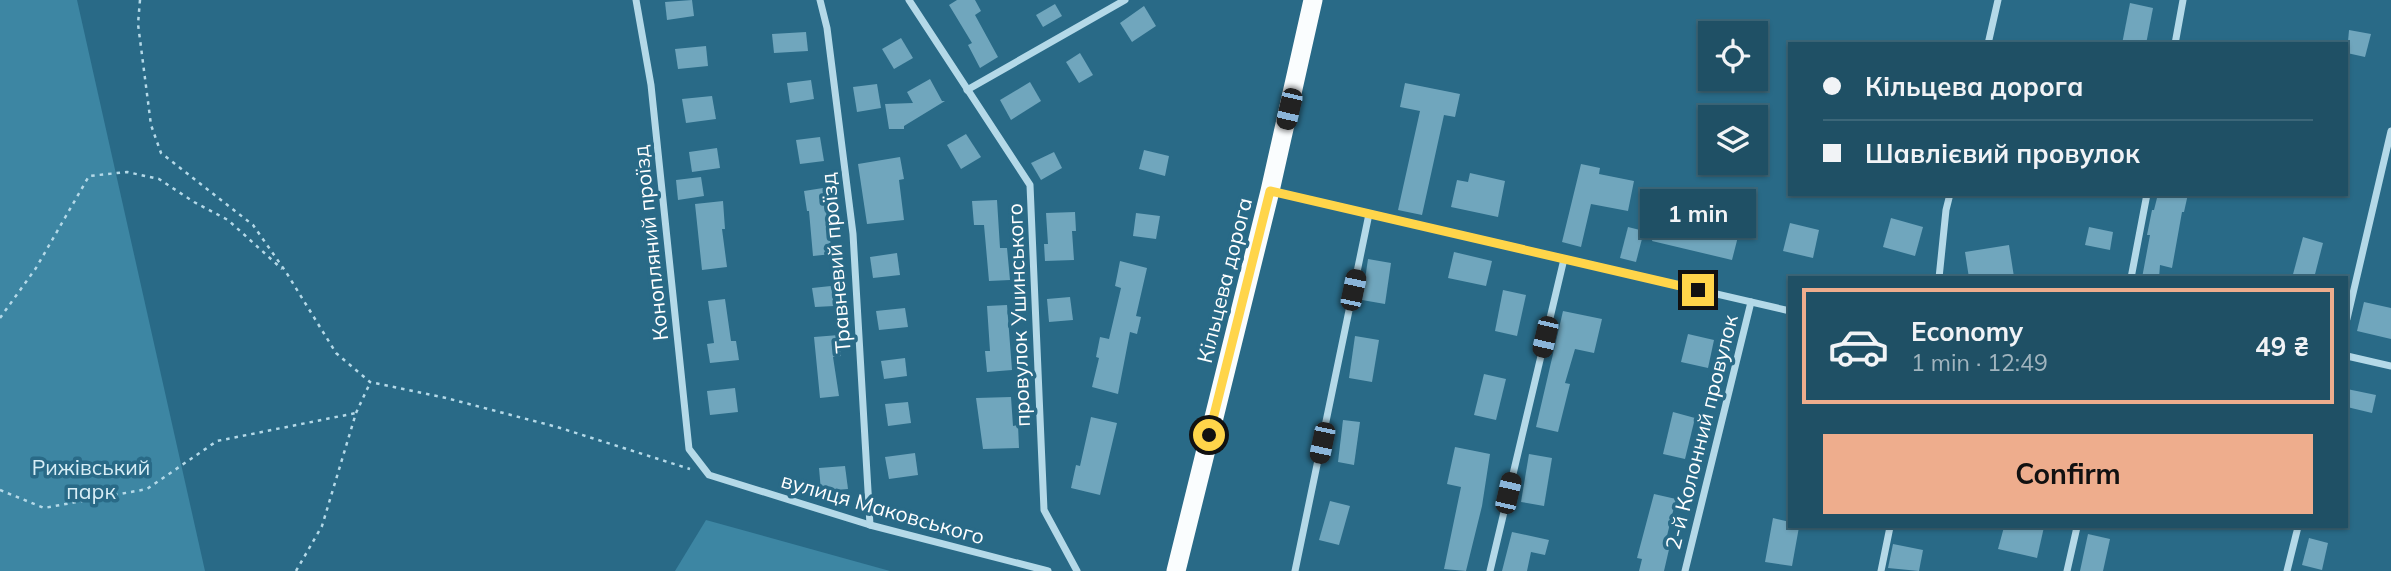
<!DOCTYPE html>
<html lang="en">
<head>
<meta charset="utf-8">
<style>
	body { margin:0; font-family:Mulish,sans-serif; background:#2c5a6e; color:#f1f3f6; height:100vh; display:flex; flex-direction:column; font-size:26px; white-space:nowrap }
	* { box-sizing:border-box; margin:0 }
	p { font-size:23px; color:#a1b5bf }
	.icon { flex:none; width:38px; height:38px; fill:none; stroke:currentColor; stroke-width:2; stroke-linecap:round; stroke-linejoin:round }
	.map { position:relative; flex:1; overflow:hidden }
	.panel { position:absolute; left:1788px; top:276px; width:560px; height:252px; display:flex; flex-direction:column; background:#1f5065; border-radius:0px; box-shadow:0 2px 5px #0004,0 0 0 2px #3c6779 }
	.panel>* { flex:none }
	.hud { position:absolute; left:1788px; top:42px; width:560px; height:154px; border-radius:0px; box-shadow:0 2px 5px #0004,0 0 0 2px #3c6779; display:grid; align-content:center; height:154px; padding:0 35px; background:#1f5065 }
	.controls { position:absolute; left:1698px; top:21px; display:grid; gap:14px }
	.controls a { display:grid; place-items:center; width:70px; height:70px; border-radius:0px; background:#1f5065; box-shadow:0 2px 5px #0004,0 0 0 2px #3c6779; font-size:35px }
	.end { position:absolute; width:32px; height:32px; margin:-16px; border:9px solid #ffd54a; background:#111; box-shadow:0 0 0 4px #111 }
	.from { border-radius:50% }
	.bubble { position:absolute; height:49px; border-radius:0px; background:#1f5065; box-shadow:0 2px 5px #0004,0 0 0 2px #3c6779; font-size:23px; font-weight:700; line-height:49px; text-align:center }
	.car { position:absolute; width:21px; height:42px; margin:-21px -10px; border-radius:9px; box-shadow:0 0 5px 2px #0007; background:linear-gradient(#222 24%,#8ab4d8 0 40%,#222 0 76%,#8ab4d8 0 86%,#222 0) }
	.hud b { display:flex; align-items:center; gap:24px; height:66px; font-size:26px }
	.hud b+b { border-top:2px solid #3c6779 }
	.hud i { width:18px; height:18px; background:#f1f3f6 }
	ul { padding:12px 0 0; list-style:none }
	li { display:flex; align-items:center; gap:21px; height:116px; margin:0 14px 10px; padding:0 21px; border:4px solid transparent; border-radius:0px }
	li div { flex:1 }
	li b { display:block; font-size:26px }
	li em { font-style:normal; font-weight:700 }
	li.on { border-color:#eead8d }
	li>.icon { width:63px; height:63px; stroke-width:1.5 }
	.button { display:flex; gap:14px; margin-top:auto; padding:14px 35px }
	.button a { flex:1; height:80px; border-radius:0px; background:#eead8d; color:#111; font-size:28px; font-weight:700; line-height:80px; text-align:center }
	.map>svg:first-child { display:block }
	.green { fill:#3d86a3 }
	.building { fill:#70a6bd }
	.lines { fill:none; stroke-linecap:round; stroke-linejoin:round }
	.path { stroke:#b4d9e8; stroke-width:2.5; stroke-dasharray:3.5 5; stroke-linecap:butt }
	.minor { stroke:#b4d9e8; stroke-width:7 }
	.trunk { stroke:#fafdfe; stroke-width:19 }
	.route { stroke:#ffd54a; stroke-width:9 }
	.labels { text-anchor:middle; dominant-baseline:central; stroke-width:7; stroke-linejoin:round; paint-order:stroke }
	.street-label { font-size:21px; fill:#fff; stroke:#296a87 }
	.park-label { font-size:21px; fill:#d8eef6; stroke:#296a87 }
</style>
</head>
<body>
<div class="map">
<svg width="2391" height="571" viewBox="0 0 2391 571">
	<rect width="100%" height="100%" fill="#296a87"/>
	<g class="green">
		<polygon points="0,0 77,0 205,571 0,571"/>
		<polygon points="706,520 890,571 675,571"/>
	</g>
	<g class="building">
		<polygon points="692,0 694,16 667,20 665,2"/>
		<polygon points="957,0 975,0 981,11 975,15 998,57 980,68 968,45 972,43 949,5"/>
		<polygon points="2130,3 2153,8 2146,44 2122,44"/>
		<polygon points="1055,4 1062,16 1043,27 1036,15"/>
		<polygon points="1144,6 1156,26 1132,42 1120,23"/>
		<polygon points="2349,30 2371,34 2365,57 2347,53"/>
		<polygon points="806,32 808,51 774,53 772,34"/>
		<polygon points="901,38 913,58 894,69 882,49"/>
		<polygon points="706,46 708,66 678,69 675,49"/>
		<polygon points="1080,53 1093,75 1079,83 1066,62"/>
		<polygon points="930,79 942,101 945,101 904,126 904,129 889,129 885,104 913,103 907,92"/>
		<polygon points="811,80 814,99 790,103 787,83"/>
		<polygon points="1030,82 1041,101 1011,120 1000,100"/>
		<polygon points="1405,83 1460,94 1455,117 1444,115 1422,215 1398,210 1420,111 1400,107"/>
		<polygon points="877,84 881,108 857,112 853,87"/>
		<polygon points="712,96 716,119 686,123 682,99"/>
		<polygon points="966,134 981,157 961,169 947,145"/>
		<polygon points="820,137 824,161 800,164 796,140"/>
		<polygon points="717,148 720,168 692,172 689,152"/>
		<polygon points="1144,150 1169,156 1165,176 1139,169"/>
		<polygon points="1054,152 1062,168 1041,180 1031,163"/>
		<polygon points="900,157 904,179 899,180 904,220 867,224 858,164"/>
		<polygon points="1581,164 1600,168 1599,174 1634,181 1628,211 1591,204 1581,247 1562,242"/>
		<polygon points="1470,173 1505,181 1498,217 1451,207 1457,180 1468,182"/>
		<polygon points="701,177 704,196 678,200 676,180"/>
		<polygon points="823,188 832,254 813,256 809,211 807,211 804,191"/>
		<polygon points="2158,194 2188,194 2184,212 2182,212 2172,268 2160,265 2159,278 2142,278 2150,235 2147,235 2152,210 2154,210"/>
		<polygon points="997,200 1000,248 1007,248 1010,280 989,281 984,225 974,225 972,201"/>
		<polygon points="723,201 725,229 722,229 727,267 702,270 695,204"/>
		<polygon points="1660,209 1705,221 1707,212 1742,221 1732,260 1652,241"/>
		<polygon points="1075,212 1076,231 1072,231 1074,260 1045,261 1044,244 1048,244 1046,213"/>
		<polygon points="1136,213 1160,216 1156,239 1133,236"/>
		<polygon points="1891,218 1923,227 1915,256 1883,247"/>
		<polygon points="1790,223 1819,230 1813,258 1783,251"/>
		<polygon points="1628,227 1644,231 1636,262 1620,258"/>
		<polygon points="2089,227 2113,232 2110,250 2085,245"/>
		<polygon points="2303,237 2323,243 2314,278 2292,278"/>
		<polygon points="2009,245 2014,277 1969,278 1965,252"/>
		<polygon points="1454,252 1492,261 1486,286 1448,278"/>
		<polygon points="897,253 900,275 873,278 870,257"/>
		<polygon points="1368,259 1391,263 1385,304 1362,300"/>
		<polygon points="1120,261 1147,268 1136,316 1141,317 1137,334 1130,332 1118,394 1092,387 1099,358 1096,357 1100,337 1109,339 1121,288 1115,286"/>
		<polygon points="831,286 834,306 815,307 812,288"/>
		<polygon points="1503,290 1526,295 1517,336 1495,331"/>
		<polygon points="1070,297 1073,320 1049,322 1047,299"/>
		<polygon points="725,299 731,341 736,341 739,360 710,363 707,344 714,343 708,301"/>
		<polygon points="2364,302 2391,308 2391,339 2357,331"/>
		<polygon points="1007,305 1012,370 987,372 985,351 990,351 987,306"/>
		<polygon points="905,308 908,327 879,330 876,311"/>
		<polygon points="1563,311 1602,319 1594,353 1575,349 1565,383 1570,384 1558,432 1536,427"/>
		<polygon points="1688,334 1714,340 1708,368 1681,362"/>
		<polygon points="839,335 841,356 833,357 839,396 820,398 814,337"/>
		<polygon points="1355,336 1379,340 1372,382 1349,378"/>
		<polygon points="905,358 907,376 884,379 881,361"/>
		<polygon points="1484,374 1506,379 1496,420 1474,415"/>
		<polygon points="735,388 738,412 710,415 707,391"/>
		<polygon points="2347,389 2376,395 2372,413 2347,407"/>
		<polygon points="1011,397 1013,426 1018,425 1019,448 983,449 976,398"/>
		<polygon points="908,402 911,423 888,426 885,404"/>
		<polygon points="1673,412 1695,418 1685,459 1663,454"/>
		<polygon points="1091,417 1117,423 1100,495 1071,488 1076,465 1080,466"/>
		<polygon points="1343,420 1360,422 1354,465 1338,462"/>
		<polygon points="1455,447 1490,454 1482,506 1466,571 1444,569 1461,487 1447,484"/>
		<polygon points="915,453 918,475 889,479 885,457"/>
		<polygon points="1529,454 1552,458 1544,506 1521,502"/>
		<polygon points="845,466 848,489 821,491 819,468"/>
		<polygon points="1654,494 1676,499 1665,544 1670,545 1664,571 1639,571 1642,559 1637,558"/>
		<polygon points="1330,501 1350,506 1339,545 1319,540"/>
		<polygon points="1773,518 1790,522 1790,527 1799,527 1792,566 1765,562"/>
		<polygon points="2004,527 2044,527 2037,558 1998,549"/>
		<polygon points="1512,532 1549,540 1545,555 1531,552 1527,571 1502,571"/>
		<polygon points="2088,534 2110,539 2103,571 2080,571"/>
		<polygon points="2309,538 2328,543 2322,570 2302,565"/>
		<polygon points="1893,544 1923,550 1919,571 1888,568"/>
	</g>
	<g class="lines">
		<g class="path">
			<polyline points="140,0 138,24 151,125 161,153 253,225 286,272 336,353 370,382 446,398 557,427 690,469"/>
			<polyline points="0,318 36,268 89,176 127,172 159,179 194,202 228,220 282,269"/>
			<polyline points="0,490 44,508 147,489 217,441 356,413"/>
			<polyline points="296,571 322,526 356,413 370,383"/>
		</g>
		<g class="minor">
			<polyline points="636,0 651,85 689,449 709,475 870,525 1048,571"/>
			<polyline points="820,0 827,28 853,234 870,525"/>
			<polyline points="909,0 1030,185 1044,510 1077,571"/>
			<polyline points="1988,44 1998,0"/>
			<polyline points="2175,44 2183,0"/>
			<polyline points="967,90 1125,0"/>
			<polyline points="1271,191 1790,311"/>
			<polyline points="1939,278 1946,210 1950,194"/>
			<polyline points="2131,278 2147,194"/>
			<polyline points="2347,319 2391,131"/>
			<polyline points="2347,356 2391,366"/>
			<polyline points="1295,571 1369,214"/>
			<polyline points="1490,571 1564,259"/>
			<polyline points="1685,571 1751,302"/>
			<polyline points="1881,571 1890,527"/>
			<polyline points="2067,571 2077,527"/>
			<polyline points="2287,571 2298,527"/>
		</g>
		<polyline class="trunk" points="1176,571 1270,191 1313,0"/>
	</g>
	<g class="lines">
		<polyline class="route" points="1209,435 1270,191 1698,290"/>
	</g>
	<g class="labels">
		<g class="street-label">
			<text transform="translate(650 243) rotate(-96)">Конопляний проїзд</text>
			<text transform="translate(835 263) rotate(-95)">Травневий проїзд</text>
			<text transform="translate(1224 280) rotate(-76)">Кільцева дорога</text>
			<text transform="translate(1018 315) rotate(-92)">провулок Ушинського</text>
			<text transform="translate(1701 432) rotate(-76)">2-й Колонний провулок</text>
			<text transform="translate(883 508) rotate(16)">вулиця Маковського</text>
		</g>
		<g class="park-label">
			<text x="91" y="467">Рижівський<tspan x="91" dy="24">парк</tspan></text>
		</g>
	</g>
</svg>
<div class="controls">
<a><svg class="icon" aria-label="locate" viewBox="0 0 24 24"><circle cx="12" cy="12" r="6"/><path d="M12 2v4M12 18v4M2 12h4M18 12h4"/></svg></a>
<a><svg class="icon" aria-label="layers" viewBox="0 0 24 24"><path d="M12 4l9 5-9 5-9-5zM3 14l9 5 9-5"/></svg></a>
</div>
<i class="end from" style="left:1209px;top:435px"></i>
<i class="end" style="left:1698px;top:290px"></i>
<div class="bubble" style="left:1640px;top:189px;width:116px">1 min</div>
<i class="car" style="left:1289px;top:109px;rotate:193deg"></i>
<i class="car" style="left:1353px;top:290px;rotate:12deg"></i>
<i class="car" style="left:1545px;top:337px;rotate:193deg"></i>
<i class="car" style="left:1322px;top:443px;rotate:192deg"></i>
<i class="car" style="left:1508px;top:493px;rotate:13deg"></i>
<div class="hud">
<b><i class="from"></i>Кільцева дорога</b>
<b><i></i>Шавлієвий провулок</b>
</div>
<section class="panel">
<ul>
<li class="on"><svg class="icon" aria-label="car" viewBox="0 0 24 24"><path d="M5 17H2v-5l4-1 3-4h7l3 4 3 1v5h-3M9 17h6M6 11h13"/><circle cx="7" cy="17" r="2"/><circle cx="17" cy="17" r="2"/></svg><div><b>Economy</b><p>1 min · 12:49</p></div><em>49 ₴</em></li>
</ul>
<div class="button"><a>Confirm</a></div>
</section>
</div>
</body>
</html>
